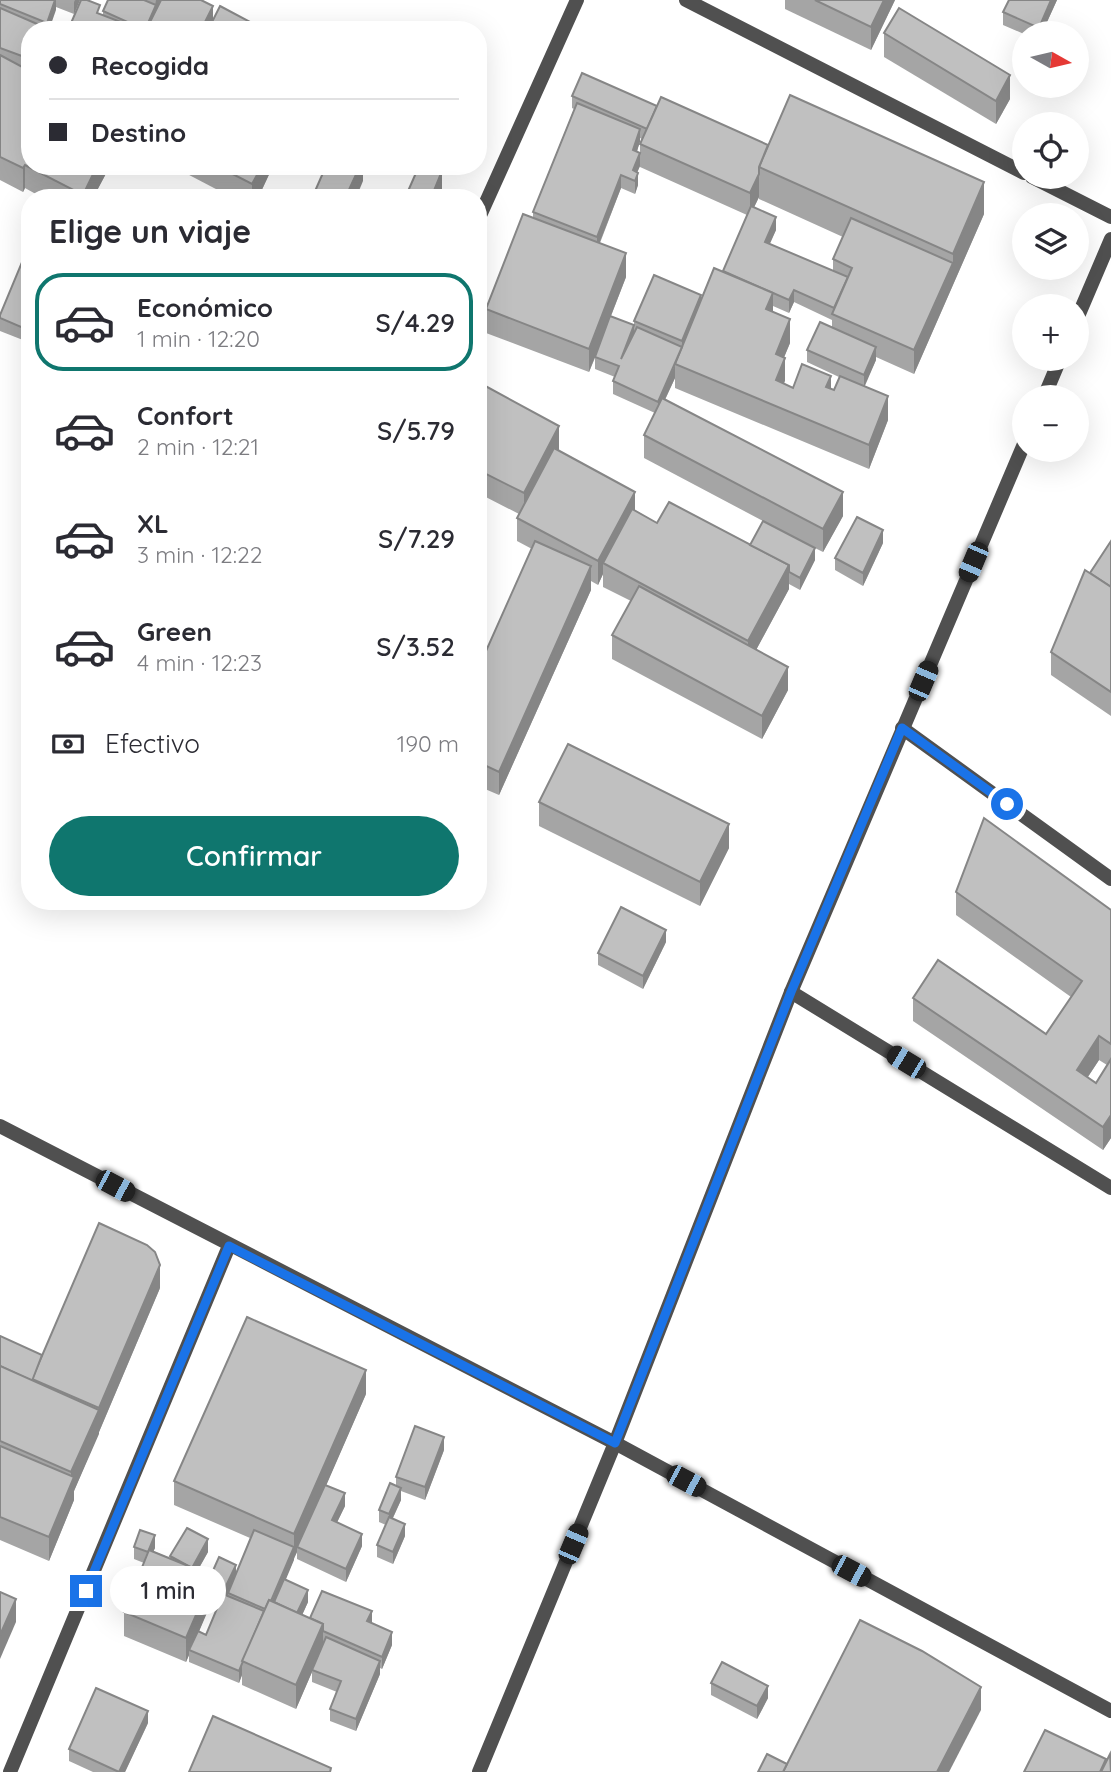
<!DOCTYPE html>
<html lang="es">
<head>
<meta charset="utf-8">
<style>
	body { margin:0; font-family:Quicksand,sans-serif; background:#f2f2f3; color:#2b2b33; height:100vh; display:flex; flex-direction:column; font-size:26px; white-space:nowrap }
	* { box-sizing:border-box; margin:0 }
	p { font-size:23px; color:#7c7c81 }
	.icon { flex:none; width:38px; height:38px; fill:none; stroke:currentColor; stroke-width:2; stroke-linecap:round; stroke-linejoin:round }
	.map { position:relative; flex:1; overflow:hidden }
	.side { position:absolute; left:21px; top:189px; width:466px; height:721px; display:flex; flex-direction:column; background:#fff; border-radius:28px; box-shadow:0 7px 28px #0002 }
	.side>* { flex:none }
	.top-card { position:absolute; left:21px; top:21px; width:466px; height:154px; border-radius:28px; box-shadow:0 7px 28px #0002; display:grid; align-content:center; height:154px; padding:0 28px; background:#fff }
	.needle { width:46px; rotate:98deg }
	.fabs { position:absolute; left:1012px; top:21px; display:grid; gap:14px }
	.fabs a { display:grid; place-items:center; width:77px; height:77px; border-radius:50%; background:#fff; box-shadow:0 7px 28px #0002; font-size:35px }
	.end { position:absolute; width:32px; height:32px; margin:-16px; border:9px solid #1a73e8; background:#fff; box-shadow:0 0 0 4px #fff }
	.from { border-radius:50% }
	.bubble { position:absolute; height:49px; border-radius:24px; background:#fff; box-shadow:0 7px 28px #0002; font-size:23px; font-weight:600; line-height:49px; text-align:center }
	.car { position:absolute; width:21px; height:42px; margin:-21px -10px; border-radius:9px; box-shadow:0 0 5px 2px #0007; background:linear-gradient(#222 24%,#8ab4d8 0 40%,#222 0 76%,#8ab4d8 0 86%,#222 0) }
	.top-card b { display:flex; align-items:center; gap:24px; height:66px; font-size:26px }
	.top-card b+b { border-top:2px solid #e1e1e2 }
	.top-card i { width:18px; height:18px; background:#2b2b33 }
	ul { padding:0; list-style:none }
	li { display:flex; align-items:center; gap:21px; height:98px; margin:0 14px 10px; padding:0 14px; border:4px solid transparent; border-radius:28px }
	li div { flex:1 }
	li b { display:block; font-size:26px }
	li em { font-style:normal; font-weight:600 }
	li.on { border-color:#0f766e }
	li>.icon { width:63px; height:63px; stroke-width:1.5 }
	h2 { padding:0 28px; font-size:32px; line-height:84px }
	.pay { display:flex; align-items:center; gap:18px; height:77px; padding:0 28px; font-size:26px }
	.pay p { margin-inline-start:auto }
	.primary-button { display:flex; gap:14px; margin-top:auto; padding:14px 28px }
	.primary-button a { flex:1; height:80px; border-radius:42px; background:#0f766e; color:#fff; font-size:28px; font-weight:600; line-height:80px; text-align:center }
	.map>svg:first-child { display:block }
	.lines { fill:none; stroke-linecap:round; stroke-linejoin:round }
	.street { stroke:#505050; stroke-width:14 }
	.wall { fill:#a5a5a5; fill-rule:evenodd }
	.shaded-wall { fill:#868686 }
	.building { fill:#c0c0c0; stroke:#868686; stroke-width:2 }
	.route { stroke:#1a73e8; stroke-width:9 }
</style>
</head>
<body>
<div class="map">
<svg width="1111" height="1772" viewBox="0 0 1111 1772">
	<rect width="100%" height="100%" fill="#fff"/>
	<g class="lines">
		<g class="street">
			<polyline points="686,0 1024,173"/>
			<polyline points="1032,177 1111,217"/>
			<polyline points="478,220 577,0"/>
			<polyline points="1076,321 1111,239"/>
			<polyline points="1044,397 1060,359"/>
			<polyline points="902,728 1111,879"/>
			<polyline points="791,992 1111,1188"/>
			<polyline points="0,1126 615,1443 1111,1711"/>
			<polyline points="10,1772 229,1246"/>
			<polyline points="479,1772 615,1443 791,992 1024,444"/>
		</g>
	</g>
	<g class="wall">
		<polygon points="0,0 80,0 74,14 56,7 49,29 30,30 30,166 110,166 93,198 43,198 25,188 23,192 0,180"/>
		<polygon points="108,0 161,0 213,20 265,30 68,30 100,14 103,15 103,11"/>
		<polygon points="785,0 895,0 871,50 785,9"/>
		<polygon points="1009,0 1057,0 1042,33 1024,34 1003,25 1003,12"/>
		<polygon points="884,33 1010,99 996,124 884,57"/>
		<path d="M572,96L657,106L768,145L984,214L914,374L876,357V360L864,386L888,420L869,469L675,388V378L665,400L843,516L823,552L815,548V560L800,590L789,584V589L756,650L788,690L762,739L612,659V635L631,601L603,587V574L598,585L591,581V590L499,795L478,786V669L532,549L517,541V518L519,514L478,493V382L559,449V450L635,510L657,523L750,545L763,521L644,458V435L655,413L613,394V381L615,377L595,369V358L589,372L486,333V309L533,218V212L574,109L572,108ZM640,138L642,139L640,144V153L637,152ZM640,166V167L747,215L723,272L701,300L634,321V325L611,316L626,277L600,243L621,188L635,194L638,185L637,172ZM759,197V199L843,237L833,259V271L769,244L776,230L754,207ZM794,302L832,320V327L807,350V362L839,377L834,390L831,388H793L784,383V357L790,343L773,312V306L789,313Z"/>
		<polygon points="172,166 273,166 258,198 233,198"/>
		<polygon points="30,243 30,338 28,342 0,331 0,315"/>
		<polygon points="1111,541 1111,716 1051,675 1051,652 1090,573"/>
		<polygon points="883,543 863,586 835,570 835,558"/>
		<polygon points="539,802 729,848 700,906 539,826"/>
		<path d="M956,892L1111,910V1138L1103,1150L913,1021V998L1046,1034L1071,997L956,915ZM1099,1060L1107,1065L1096,1083L1088,1077Z"/>
		<polygon points="666,942 643,989 598,965 598,953"/>
		<polygon points="160,1288 74,1491 74,1500 49,1561 0,1540 0,1336 42,1355"/>
		<path d="M366,1394L326,1485L345,1506L337,1522L362,1546L346,1582L297,1559V1552L285,1580L308,1602L302,1615L310,1618L372,1623L392,1645L382,1669L380,1668V1674L356,1731L330,1721V1709L337,1692L312,1682V1672L296,1709L242,1685V1675L239,1683L189,1662V1655L186,1662L124,1636V1612L144,1563L134,1559V1547L155,1548L153,1551L170,1558V1556L208,1552L198,1570L211,1575L236,1574L250,1538L174,1505V1481ZM213,1597L220,1601L206,1635L199,1631Z"/>
		<polygon points="444,1450 425,1500 401,1491 401,1500 393,1518 405,1536 393,1564 377,1557 377,1545 386,1525 379,1522 379,1510 396,1486 396,1477"/>
		<polygon points="711,1683 768,1698 757,1719 711,1695"/>
		<polygon points="148,1723 125,1772 93,1772 69,1761 69,1749"/>
	</g>
	<g class="shaded-wall">
		<polygon points="55,0 56,0 56,10 49,30 47,30 47,23"/>
		<polygon points="75,0 80,0 74,14 74,2"/>
		<polygon points="156,0 161,0 145,30 155,6"/>
		<polygon points="884,0 895,0 871,50 871,27"/>
		<polygon points="1051,0 1057,0 1042,33 1039,33 1039,28"/>
		<polygon points="213,6 213,30 201,30"/>
		<polygon points="1010,75 1010,99 996,124 996,101"/>
		<polygon points="640,129 640,142 633,163 633,150"/>
		<polygon points="640,154 640,166 634,180 633,170"/>
		<polygon points="25,165 25,188 23,192 23,168"/>
		<polygon points="97,166 110,166 93,198 83,198 83,195"/>
		<polygon points="262,166 273,166 258,198 252,198 252,184"/>
		<polygon points="360,166 363,166 363,181 356,198 347,194"/>
		<polygon points="442,171 442,194 441,198 431,198"/>
		<polygon points="638,173 638,185 635,194 635,181"/>
		<polygon points="759,174 759,197 750,216 750,193"/>
		<polygon points="621,175 621,188 597,249 597,237"/>
		<polygon points="984,182 984,214 914,374 914,350 953,263 953,254"/>
		<polygon points="776,217 776,230 765,255 765,242"/>
		<polygon points="626,253 626,277 589,372 589,349"/>
		<polygon points="794,290 794,302 789,313 789,300"/>
		<polygon points="773,293 773,316 766,309"/>
		<polygon points="701,295 701,307 682,350 682,341"/>
		<polygon points="790,319 790,343 776,377 776,354"/>
		<polygon points="634,325 634,337 621,359"/>
		<polygon points="30,326 30,338 28,342 28,330"/>
		<polygon points="876,347 876,360 864,388 864,375"/>
		<polygon points="785,358 785,381 776,403 776,380"/>
		<polygon points="675,365 675,378 658,414 658,402"/>
		<polygon points="831,376 831,399 826,387"/>
		<polygon points="888,396 888,420 869,469 869,445"/>
		<polygon points="559,426 559,449 524,516 524,493"/>
		<polygon points="635,492 635,515 603,563 603,574 598,585 598,561"/>
		<polygon points="843,492 843,516 823,552 823,529"/>
		<polygon points="883,530 883,543 863,586 863,573"/>
		<polygon points="815,548 815,560 800,590 800,578"/>
		<polygon points="789,565 789,589 748,665 748,641"/>
		<polygon points="591,566 591,590 499,795 499,772"/>
		<polygon points="788,667 788,690 762,739 762,716"/>
		<polygon points="729,824 729,848 700,906 700,882"/>
		<polygon points="666,930 666,942 643,989 643,976"/>
		<polygon points="1099,1036 1099,1060 1077,1093 1077,1070"/>
		<polygon points="1111,1115 1111,1138 1103,1150 1103,1127"/>
		<polygon points="160,1265 160,1288 99,1432 99,1408"/>
		<polygon points="366,1370 366,1394 299,1548 297,1547 297,1552 294,1558 294,1534"/>
		<polygon points="99,1410 99,1434 74,1491 74,1500 49,1561 49,1537 71,1482 71,1472"/>
		<polygon points="444,1437 444,1450 425,1500 425,1487"/>
		<polygon points="401,1488 401,1500 389,1526 389,1514"/>
		<polygon points="345,1493 345,1506 332,1533 332,1520"/>
		<polygon points="405,1524 405,1536 393,1564 393,1552"/>
		<polygon points="362,1534 362,1546 346,1582 346,1569"/>
		<polygon points="155,1535 155,1548 148,1564 148,1552"/>
		<polygon points="208,1539 208,1552 192,1580 192,1568"/>
		<polygon points="294,1547 294,1560 274,1608 268,1610"/>
		<polygon points="236,1565 236,1578 224,1603 224,1590"/>
		<polygon points="213,1576 213,1599 191,1650 189,1650 189,1655 186,1662 186,1638"/>
		<polygon points="308,1590 308,1602 295,1631 295,1618"/>
		<polygon points="16,1599 16,1622 0,1659 0,1635"/>
		<polygon points="372,1611 372,1623 367,1621"/>
		<polygon points="323,1624 323,1647 312,1670 312,1672 296,1709 296,1685"/>
		<polygon points="392,1632 392,1645 382,1669 382,1657"/>
		<polygon points="380,1661 380,1674 356,1731 356,1719"/>
		<polygon points="242,1662 242,1675 239,1683 239,1671"/>
		<polygon points="768,1686 768,1698 757,1719 757,1706"/>
		<polygon points="981,1687 981,1710 949,1772 937,1772"/>
		<polygon points="148,1711 148,1723 125,1772 119,1772"/>
	</g>
	<g class="building">
		<polygon points="0,0 55,0 47,23 0,4"/>
		<polygon points="81,0 87,0 100,5 97,13 126,24 123,30 68,30"/>
		<polygon points="108,0 144,0 156,5 145,30 103,11"/>
		<polygon points="161,0 201,0 213,6 201,30 146,30"/>
		<polygon points="815,0 884,0 871,27"/>
		<polygon points="1009,0 1051,0 1039,28 1003,12"/>
		<polygon points="220,6 265,30 208,30"/>
		<polygon points="0,8 51,30 30,30 30,59 0,48"/>
		<polygon points="899,8 1010,75 996,101 884,33"/>
		<polygon points="0,55 30,71 30,166 97,166 83,195 25,165 23,168 0,157"/>
		<polygon points="582,73 657,106 647,129 572,96"/>
		<polygon points="790,95 984,182 953,254 759,167"/>
		<polygon points="661,97 768,145 759,167 759,174 750,193 640,144"/>
		<polygon points="577,103 640,129 633,150 640,153 633,170 638,173 635,181 621,175 597,237 533,212"/>
		<polygon points="217,166 262,166 252,184"/>
		<polygon points="326,166 360,166 347,194 356,198 312,198"/>
		<polygon points="419,166 433,166 442,171 431,198 405,198"/>
		<polygon points="751,206 776,217 765,242 848,277 834,308 794,290 789,300 723,271"/>
		<polygon points="523,214 626,253 589,349 486,309"/>
		<polygon points="851,218 953,263 914,350 832,314 852,268 833,259"/>
		<polygon points="30,243 30,326 28,330 0,318 0,315"/>
		<polygon points="714,268 773,293 766,309 790,319 776,354 785,358 776,380 793,388 802,364 831,376 826,387 834,390 840,376 888,396 869,445 675,364"/>
		<polygon points="654,275 701,295 682,341 634,321"/>
		<polygon points="610,316 634,325 621,359 637,327 682,347 658,402 613,381 619,366 595,357"/>
		<polygon points="820,322 876,347 864,375 807,350"/>
		<polygon points="478,382 559,426 524,493 478,470"/>
		<polygon points="662,398 843,492 823,529 644,435"/>
		<polygon points="554,448 635,492 598,561 517,518"/>
		<polygon points="669,502 789,565 748,641 603,563 632,509 657,523"/>
		<polygon points="857,517 883,530 863,573 835,558"/>
		<polygon points="763,521 815,548 800,578 789,572 789,565 750,545"/>
		<polygon points="535,541 591,566 499,772 478,762 478,669"/>
		<polygon points="1111,541 1111,587 1090,573"/>
		<polygon points="1085,570 1111,587 1111,692 1051,652"/>
		<polygon points="639,586 788,667 762,716 612,635"/>
		<polygon points="568,744 729,824 700,882 539,802"/>
		<polygon points="984,818 1111,910 1111,1044 1099,1036 1077,1070 1096,1083 1111,1059 1111,1115 1103,1127 913,998 938,960 1046,1034 1082,981 956,892"/>
		<polygon points="621,907 666,930 643,976 598,953"/>
		<polygon points="99,1223 147,1245 155,1252 160,1265 99,1408 32,1379"/>
		<polygon points="247,1317 366,1370 294,1534 174,1481"/>
		<polygon points="0,1336 42,1355 32,1381 0,1366"/>
		<polygon points="0,1366 99,1410 71,1472 0,1441"/>
		<polygon points="415,1426 444,1437 425,1487 396,1477"/>
		<polygon points="0,1446 74,1477 49,1537 0,1517"/>
		<polygon points="390,1483 401,1488 389,1514 379,1510"/>
		<polygon points="325,1485 345,1493 332,1520 362,1534 346,1569 297,1547"/>
		<polygon points="389,1517 405,1524 393,1552 377,1545"/>
		<polygon points="187,1528 208,1539 192,1568 170,1556"/>
		<polygon points="140,1530 155,1535 148,1552 134,1547"/>
		<polygon points="254,1530 294,1547 271,1601 269,1600 265,1609 228,1593"/>
		<polygon points="149,1550 213,1576 186,1638 124,1612"/>
		<polygon points="219,1557 236,1565 224,1590 213,1585 213,1576 211,1575"/>
		<polygon points="284,1579 308,1590 297,1613 274,1602"/>
		<polygon points="322,1591 372,1611 367,1621 392,1632 382,1657 323,1631 323,1624 310,1618"/>
		<polygon points="0,1592 16,1599 0,1635"/>
		<polygon points="223,1594 264,1611 239,1671 189,1650 198,1631 206,1635"/>
		<polygon points="269,1600 323,1624 296,1685 242,1661"/>
		<polygon points="860,1620 922,1651 981,1687 937,1772 783,1772"/>
		<polygon points="326,1637 380,1661 356,1719 330,1709 341,1681 312,1670"/>
		<polygon points="722,1662 768,1686 757,1706 711,1683"/>
		<polygon points="96,1688 148,1711 119,1772 69,1749"/>
		<polygon points="213,1716 331,1768 330,1772 189,1772"/>
		<polygon points="1045,1730 1106,1759 1100,1772 1024,1772"/>
		<polygon points="767,1754 787,1764 783,1772 758,1772"/>
		<polygon points="1110,1754 1111,1772 1101,1772"/>
	</g>
	<g class="lines">
		<polyline class="route" points="86,1591 229,1246 615,1443 791,992 902,728 1007,804"/>
	</g>
</svg>
<div class="fabs">
<a><svg class="needle" viewBox="-14 -14 28 28"><path d="M0-13l5 13h-10z" fill="#e53935"/><path d="M0 13l5-13h-10z" fill="#7c7c81"/></svg></a>
<a><svg class="icon" aria-label="locate" viewBox="0 0 24 24"><circle cx="12" cy="12" r="6"/><path d="M12 2v4M12 18v4M2 12h4M18 12h4"/></svg></a>
<a><svg class="icon" aria-label="layers" viewBox="0 0 24 24"><path d="M12 4l9 5-9 5-9-5zM3 14l9 5 9-5"/></svg></a>
<a>+</a>
<a>−</a>
</div>
<i class="end from" style="left:1007px;top:804px"></i>
<i class="end" style="left:86px;top:1591px"></i>
<div class="bubble" style="left:110px;top:1566px;width:116px">1 min</div>
<i class="car" style="left:973px;top:562px;rotate:203deg"></i>
<i class="car" style="left:923px;top:681px;rotate:23deg"></i>
<i class="car" style="left:906px;top:1062px;rotate:301deg"></i>
<i class="car" style="left:115px;top:1186px;rotate:118deg"></i>
<i class="car" style="left:686px;top:1481px;rotate:118deg"></i>
<i class="car" style="left:573px;top:1544px;rotate:23deg"></i>
<i class="car" style="left:851px;top:1571px;rotate:118deg"></i>
<div class="top-card">
<b><i class="from"></i>Recogida</b>
<b><i></i>Destino</b>
</div>
<section class="side">
<h2>Elige un viaje</h2>
<ul>
<li class="on"><svg class="icon" aria-label="car" viewBox="0 0 24 24"><path d="M5 17H2v-5l4-1 3-4h7l3 4 3 1v5h-3M9 17h6M6 11h13"/><circle cx="7" cy="17" r="2"/><circle cx="17" cy="17" r="2"/></svg><div><b>Económico</b><p>1 min · 12:20</p></div><em>S/4.29</em></li>
<li><svg class="icon" aria-label="car" viewBox="0 0 24 24"><path d="M5 17H2v-5l4-1 3-4h7l3 4 3 1v5h-3M9 17h6M6 11h13"/><circle cx="7" cy="17" r="2"/><circle cx="17" cy="17" r="2"/></svg><div><b>Confort</b><p>2 min · 12:21</p></div><em>S/5.79</em></li>
<li><svg class="icon" aria-label="car" viewBox="0 0 24 24"><path d="M5 17H2v-5l4-1 3-4h7l3 4 3 1v5h-3M9 17h6M6 11h13"/><circle cx="7" cy="17" r="2"/><circle cx="17" cy="17" r="2"/></svg><div><b>XL</b><p>3 min · 12:22</p></div><em>S/7.29</em></li>
<li><svg class="icon" aria-label="car" viewBox="0 0 24 24"><path d="M5 17H2v-5l4-1 3-4h7l3 4 3 1v5h-3M9 17h6M6 11h13"/><circle cx="7" cy="17" r="2"/><circle cx="17" cy="17" r="2"/></svg><div><b>Green</b><p>4 min · 12:23</p></div><em>S/3.52</em></li>
</ul>
<div class="pay"><svg class="icon" aria-label="cash" viewBox="0 0 24 24"><path d="M3 7h18v10H3z"/><circle cx="12" cy="12" r="2"/></svg>Efectivo<p>190 m</p></div>
<div class="primary-button"><a>Confirmar</a></div>
</section>
</div>
</body>
</html>
